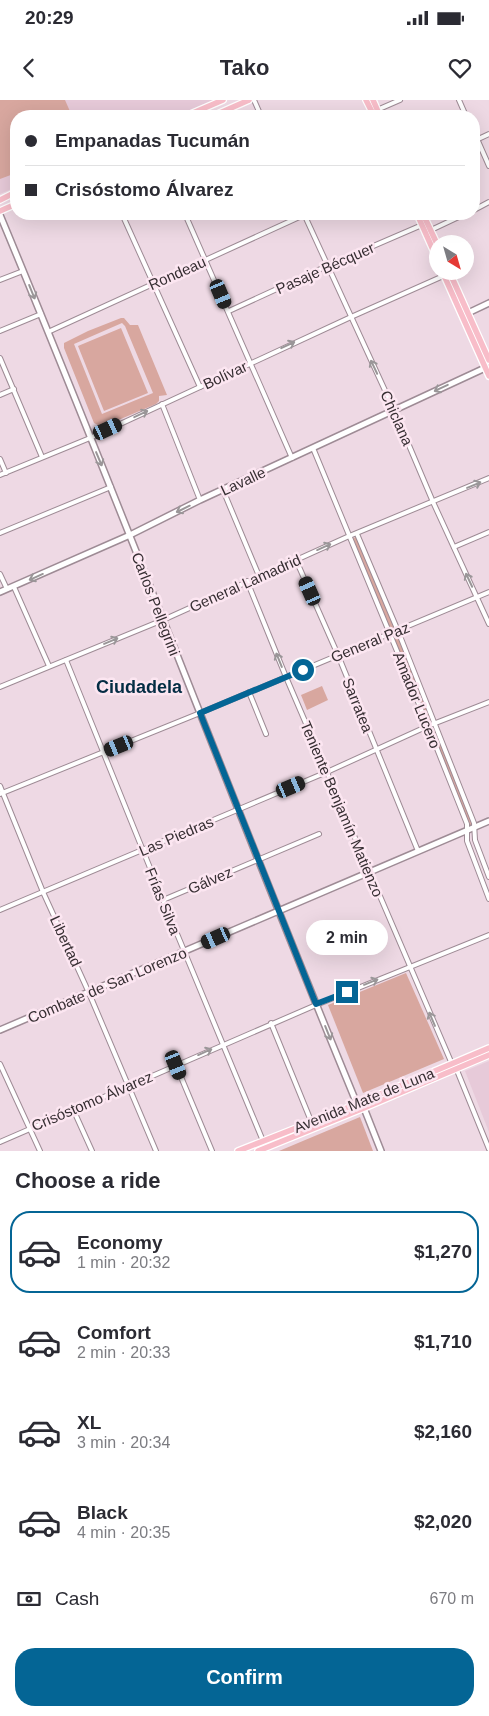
<!DOCTYPE html>
<html lang="en">
<head>
<meta charset="utf-8">
<style>
	body { margin:0; font-family:Arial,sans-serif; background:#f2f2f3; color:#2b2b33; height:100vh; display:flex; flex-direction:column; font-size:19px; white-space:nowrap }
	* { box-sizing:border-box; margin:0 }
	p { font-size:16px; color:#7c7c81 }
	.icon { flex:none; width:28px; height:28px; fill:none; stroke:currentColor; stroke-width:2; stroke-linecap:round; stroke-linejoin:round }
	.map { position:relative; height:1051px; overflow:hidden }
	.panel { display:flex; flex-direction:column; background:#fff; flex:1 }
	.panel>* { flex:none }
	.hud { position:absolute; left:10px; top:10px; width:470px; height:110px; border-radius:20px; box-shadow:0 5px 20px #0002; display:grid; align-content:center; height:110px; padding:0 15px; background:#fff }
	.needle { width:32px; rotate:143deg }
	.fabs { position:absolute; left:429px; top:135px; display:grid; gap:10px }
	.fabs a { display:grid; place-items:center; width:45px; height:45px; border-radius:50%; background:#fff; box-shadow:0 5px 20px #0002; font-size:25px }
	.end { position:absolute; width:22px; height:22px; margin:-11px; border:6px solid #046595; background:#fff; box-shadow:0 0 0 2px #fff }
	.from { border-radius:50% }
	.bubble { position:absolute; height:35px; border-radius:18px; background:#fff; box-shadow:0 5px 20px #0002; font-size:16px; font-weight:600; line-height:35px; text-align:center }
	.car { position:absolute; width:15px; height:30px; margin:-15px -8px; border-radius:6px; box-shadow:0 0 4px 1px #0007; background:linear-gradient(#222 24%,#8ab4d8 0 40%,#222 0 76%,#8ab4d8 0 86%,#222 0) }
	.hud b { display:flex; align-items:center; gap:18px; height:48px; font-size:19px }
	.hud b+b { border-top:1px solid #e1e1e2 }
	.hud i { width:12px; height:12px; background:#2b2b33 }
	ul { padding:0; list-style:none }
	li { display:flex; align-items:center; gap:15px; height:82px; margin:0 10px 8px; padding:0 5px; border:2px solid transparent; border-radius:20px }
	li div { flex:1 }
	li b { display:block; font-size:19px }
	li em { font-style:normal; font-weight:600 }
	li.selected { border-color:#046595 }
	li>.icon { width:45px; height:45px; stroke-width:1.5 }
	h2 { padding:0 15px; font-size:22px; line-height:60px }
	.pay { display:flex; align-items:center; gap:12px; height:55px; padding:0 15px; font-size:19px }
	.pay p { margin-inline-start:auto }
	.action { display:flex; gap:10px; margin-top:auto; padding:10px 15px }
	.action a { flex:1; height:58px; border-radius:20px; background:#046595; color:#fff; font-size:20px; font-weight:600; line-height:58px; text-align:center }
	.status { display:flex; justify-content:space-between; align-items:center; height:35px; padding:0 25px; background:#fff; direction:ltr }
	.status svg { height:14px; fill:currentColor }
	header { display:flex; justify-content:space-between; align-items:center; height:65px; padding:0 15px; background:#fff; font-size:22px; font-weight:600 }
	.map>svg:first-child { display:block }
	.built { fill:#e7cad9 }
	.green { fill:#d8a79f; fill-rule:evenodd }
	.lines { fill:none; stroke-linecap:round; stroke-linejoin:round }
	.street-casing { stroke:#9e8b95; stroke-width:6 }
	.secondary-casing { stroke:#9e8b95; stroke-width:8 }
	.primary-casing { stroke:#fff; stroke-width:8 }
	.street { stroke:#fff; stroke-width:4 }
	.secondary { stroke:#fff; stroke-width:5 }
	.primary { stroke:#f8bdc9; stroke-width:5.5 }
	.oneway { stroke:#9a9698 }
	.route { stroke:#046595; stroke-width:6 }
	.labels { text-anchor:middle; dominant-baseline:central; stroke-width:5; stroke-linejoin:round; paint-order:stroke }
	.street-label { font-size:15px; fill:#362e32; stroke:#fce6f1 }
	.quarter-label { font-size:18px; font-weight:bold; fill:#042d44; stroke:#fce6f1 }
</style>
</head>
<body>
<div class="status"><b>20:29</b><svg viewBox="0 0 49 12"><path d="M0 12V9h3v3zM5 12V6h3v6zM10 12V3h3v9zM15 12V0h3v12zM26 1h20v11H26zM47 4h2v5h-2z"/></svg></div>
<header><svg class="icon" aria-label="back" viewBox="0 0 24 24"><path d="M15 5l-7 7 7 7"/></svg>Tako<svg class="icon" aria-label="heart" viewBox="0 0 24 24"><path d="M12 20l-8-8c-3-5 5-10 8-4 3-6 11-1 8 4z"/></svg></header>
<div class="map">
<svg width="489" height="1051" viewBox="0 0 489 1051">
	<rect width="100%" height="100%" fill="#eed9e4"/>
	<g class="built">
		<polygon points="0,0 216,0 178,16 16,16 16,87 0,94"/>
		<polygon points="489,961 489,1032 465,971"/>
	</g>
	<g class="green">
		<polygon points="0,0 65,0 72,16 16,16 16,73 0,79"/>
		<path d="M121,218H124L130,225H138L167,295L159,296V301L156,304L102,327L94,323L64,248V243L88,231ZM122,223L125,226L153,293L102,314L74,244Z"/>
		<polygon points="121,228 148,293 104,311 78,246"/>
		<polygon points="356,437 395,530 391,532 353,438"/>
		<polygon points="397,534 432,623 429,624 392,535"/>
		<polygon points="322,586 328,600 307,610 301,595"/>
		<polygon points="434,627 473,726 469,727 431,628"/>
		<polygon points="406,873 444,959 363,993 328,905"/>
		<polygon points="360,1017 373,1051 279,1051"/>
	</g>
	<g class="lines">
		<g class="street-casing">
			<g id="street">
				<polyline points="254,0 261,16"/>
				<polyline points="459,0 466,16"/>
				<polyline points="377,10 400,0"/>
				<polyline points="474,32 489,66"/>
				<polyline points="474,41 489,34"/>
				<polyline points="474,110 489,102"/>
				<polyline points="122,114 200,287"/>
				<polyline points="185,114 292,358"/>
				<polyline points="304,114 394,310 433,402 489,524"/>
				<polyline points="431,130 465,114"/>
				<polyline points="0,180 23,171"/>
				<polyline points="229,211 327,166 422,125"/>
				<polyline points="0,231 41,214"/>
				<polyline points="48,232 306,114"/>
				<polyline points="0,258 42,357"/>
				<polyline points="0,295 14,289"/>
				<polyline points="162,304 200,400"/>
				<polyline points="313,348 428,626 467,724 467,741 489,799"/>
				<polyline points="0,359 6,373"/>
				<polyline points="0,375 90,338 351,217 450,173"/>
				<polyline points="223,390 259,476"/>
				<polyline points="0,433 111,387"/>
				<polyline points="357,434 398,531 474,723 475,740 489,777"/>
				<polyline points="454,447 489,432"/>
				<polyline points="296,460 338,555 418,751"/>
				<polyline points="0,474 7,489"/>
				<polyline points="247,481 286,577 452,964"/>
				<polyline points="14,487 49,566"/>
				<polyline points="66,560 163,800 263,1041"/>
				<polyline points="0,587 163,520 347,437 489,378"/>
				<polyline points="249,592 266,634"/>
				<polyline points="0,686 43,792 89,893 156,1051"/>
				<polyline points="0,694 200,613 489,492"/>
				<polyline points="163,800 319,734"/>
				<polyline points="0,810 327,672 428,626 489,602"/>
				<polyline points="271,923 311,1021"/>
				<polyline points="0,964 40,1051"/>
				<polyline points="176,965 212,1051"/>
				<polyline points="456,968 489,1049"/>
				<polyline points="73,1009 92,1051"/>
				<polyline points="0,1042 316,905 489,835"/>
			</g>
		</g>
		<g class="secondary-casing">
			<g id="secondary">
				<path d="M0,115C123,410 235,709 357,1004L364,1008L381,1051"/>
				<polyline points="468,213 489,203"/>
				<polyline points="0,492 130,435 200,400 485,268"/>
				<polyline points="0,930 489,721"/>
			</g>
		</g>
		<g class="primary-casing">
			<g id="primary">
				<polyline points="366,0 374,16"/>
				<polyline points="373,0 380,16"/>
				<polyline points="186,16 223,0"/>
				<polyline points="213,16 249,0"/>
				<polyline points="0,100 16,92"/>
				<polyline points="0,111 16,104"/>
				<polyline points="417,114 438,161"/>
				<polyline points="423,114 438,146"/>
				<polyline points="442,171 489,276"/>
				<polyline points="449,171 489,260"/>
				<polyline points="238,1051 357,1004 489,948"/>
				<polyline points="258,1051 364,1008 489,955"/>
			</g>
		</g>
		<use href="#street" class="street"/>
		<use href="#secondary" class="secondary"/>
		<use href="#primary" class="primary"/>
	</g>
	<defs><path id="oneway-shaft" d="M-6 0H5M1.5-3L5.5 0L1.5 3" fill="none" stroke-width="1.6" stroke-linecap="round" stroke-linejoin="round" transform="scale(1.25)"/></defs>
	<g class="oneway">
		<use href="#oneway-shaft" transform="translate(32 192) rotate(68)"/>
		<use href="#oneway-shaft" transform="translate(288 245) rotate(-25)"/>
		<use href="#oneway-shaft" transform="translate(374 267) rotate(-115)"/>
		<use href="#oneway-shaft" transform="translate(441 288) rotate(155)"/>
		<use href="#oneway-shaft" transform="translate(141 314) rotate(-25)"/>
		<use href="#oneway-shaft" transform="translate(99 359) rotate(67)"/>
		<use href="#oneway-shaft" transform="translate(474 385) rotate(-23)"/>
		<use href="#oneway-shaft" transform="translate(183 409) rotate(154)"/>
		<use href="#oneway-shaft" transform="translate(324 447) rotate(-24)"/>
		<use href="#oneway-shaft" transform="translate(36 477) rotate(156)"/>
		<use href="#oneway-shaft" transform="translate(469 480) rotate(-115)"/>
		<use href="#oneway-shaft" transform="translate(111 541) rotate(-23)"/>
		<use href="#oneway-shaft" transform="translate(279 560) rotate(-112)"/>
		<use href="#oneway-shaft" transform="translate(371 882) rotate(-22)"/>
		<use href="#oneway-shaft" transform="translate(432 919) rotate(-113)"/>
		<use href="#oneway-shaft" transform="translate(328 933) rotate(68)"/>
		<use href="#oneway-shaft" transform="translate(205 952) rotate(-24)"/>
	</g>
	<g class="lines">
		<polyline class="route" points="303,570 200,613 316,904 347,892"/>
	</g>
	<g class="labels">
		<g class="street-label">
			<text transform="translate(325 168) rotate(-24)">Pasaje Bécquer</text>
			<text transform="translate(177 173) rotate(-24)">Rondeau</text>
			<text transform="translate(225 275) rotate(-25)">Bolívar</text>
			<text transform="translate(397 318) rotate(66)">Chiclana</text>
			<text transform="translate(243 381) rotate(-25)">Lavalle</text>
			<text transform="translate(245 483) rotate(-24)">General Lamadrid</text>
			<text transform="translate(156 504) rotate(69)">Carlos Pellegrini</text>
			<text transform="translate(370 542) rotate(-22)">General Paz</text>
			<text transform="translate(417 600) rotate(68)">Amador Lucero</text>
			<text transform="translate(358 605) rotate(68)">Sarratea</text>
			<text transform="translate(342 709) rotate(67)">Teniente Benjamín Matienzo</text>
			<text transform="translate(176 736) rotate(-23)">Las Piedras</text>
			<text transform="translate(210 780) rotate(-23)">Gálvez</text>
			<text transform="translate(163 801) rotate(68)">Frías Silva</text>
			<text transform="translate(66 841) rotate(65)">Libertad</text>
			<text transform="translate(107 885) rotate(-23)">Combate de San Lorenzo</text>
			<text transform="translate(364 1000) rotate(-22)">Avenida Mate de Luna</text>
			<text transform="translate(92 1001) rotate(-23)">Crisóstomo Álvarez</text>
		</g>
		<g class="quarter-label">
			<text x="139" y="587">Ciudadela</text>
		</g>
	</g>
</svg>
<div class="fabs">
<a><svg class="needle" viewBox="-14 -14 28 28"><path d="M0-13l5 13h-10z" fill="#e53935"/><path d="M0 13l5-13h-10z" fill="#7c7c81"/></svg></a>
</div>
<i class="end from" style="left:303px;top:570px"></i>
<i class="end" style="left:347px;top:892px"></i>
<div class="bubble" style="left:306px;top:820px;width:82px">2 min</div>
<i class="car" style="left:221px;top:194px;rotate:157deg"></i>
<i class="car" style="left:108px;top:329px;rotate:65deg"></i>
<i class="car" style="left:310px;top:491px;rotate:336deg"></i>
<i class="car" style="left:119px;top:646px;rotate:248deg"></i>
<i class="car" style="left:291px;top:687px;rotate:67deg"></i>
<i class="car" style="left:216px;top:838px;rotate:246deg"></i>
<i class="car" style="left:176px;top:965px;rotate:158deg"></i>
<div class="hud">
<b><i class="from"></i>Empanadas Tucumán</b>
<b><i></i>Crisóstomo Álvarez</b>
</div>
</div>
<section class="panel">
<h2>Choose a ride</h2>
<ul>
<li class="selected"><svg class="icon" aria-label="car" viewBox="0 0 24 24"><path d="M5 17H2v-5l4-1 3-4h7l3 4 3 1v5h-3M9 17h6M6 11h13"/><circle cx="7" cy="17" r="2"/><circle cx="17" cy="17" r="2"/></svg><div><b>Economy</b><p>1 min · 20:32</p></div><em>$1,270</em></li>
<li><svg class="icon" aria-label="car" viewBox="0 0 24 24"><path d="M5 17H2v-5l4-1 3-4h7l3 4 3 1v5h-3M9 17h6M6 11h13"/><circle cx="7" cy="17" r="2"/><circle cx="17" cy="17" r="2"/></svg><div><b>Comfort</b><p>2 min · 20:33</p></div><em>$1,710</em></li>
<li><svg class="icon" aria-label="car" viewBox="0 0 24 24"><path d="M5 17H2v-5l4-1 3-4h7l3 4 3 1v5h-3M9 17h6M6 11h13"/><circle cx="7" cy="17" r="2"/><circle cx="17" cy="17" r="2"/></svg><div><b>XL</b><p>3 min · 20:34</p></div><em>$2,160</em></li>
<li><svg class="icon" aria-label="car" viewBox="0 0 24 24"><path d="M5 17H2v-5l4-1 3-4h7l3 4 3 1v5h-3M9 17h6M6 11h13"/><circle cx="7" cy="17" r="2"/><circle cx="17" cy="17" r="2"/></svg><div><b>Black</b><p>4 min · 20:35</p></div><em>$2,020</em></li>
</ul>
<div class="pay"><svg class="icon" aria-label="cash" viewBox="0 0 24 24"><path d="M3 7h18v10H3z"/><circle cx="12" cy="12" r="2"/></svg>Cash<p>670 m</p></div>
<div class="action"><a>Confirm</a></div>
</section>
</body>
</html>
